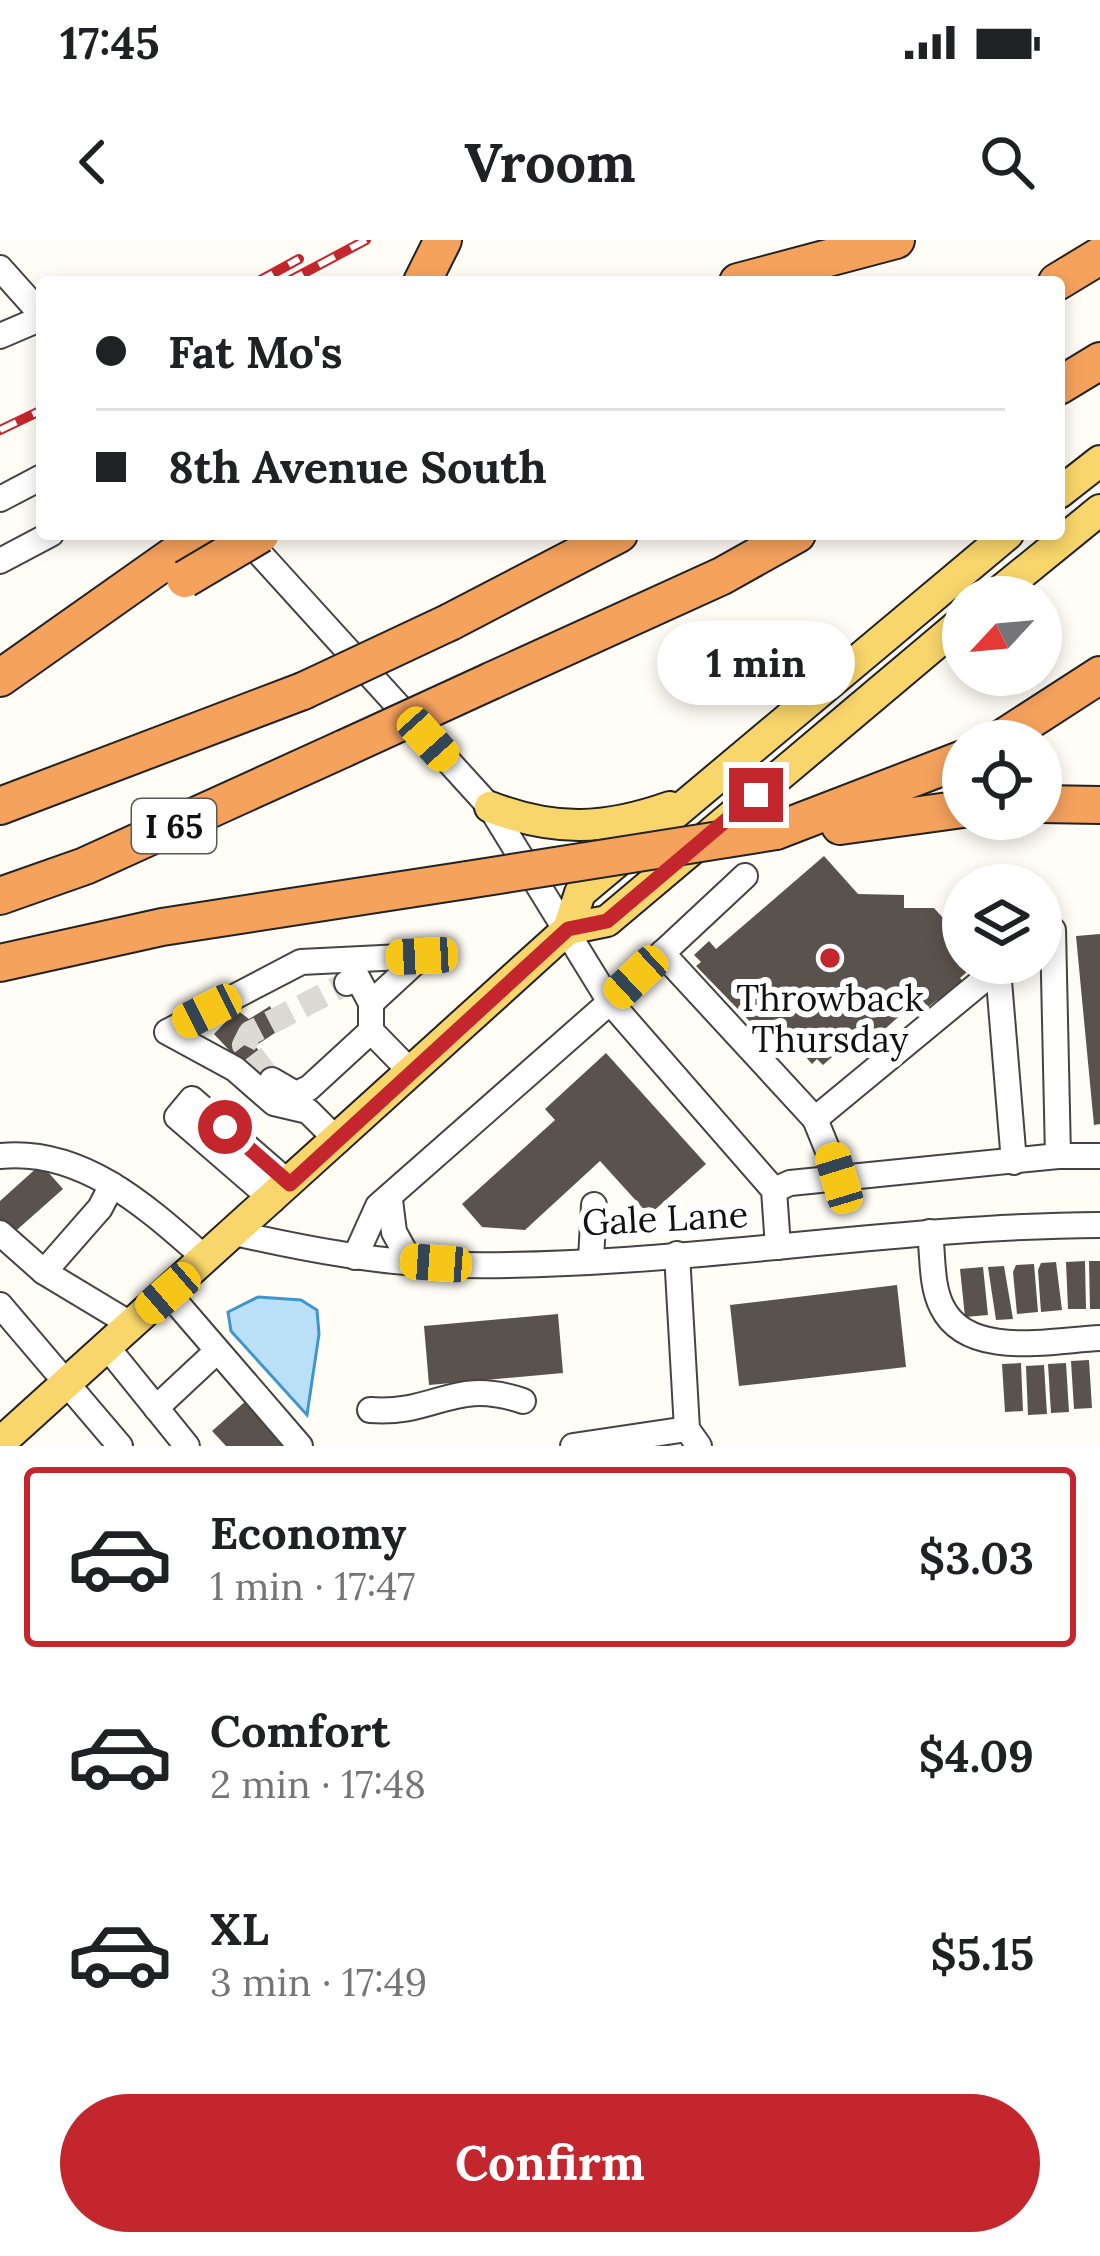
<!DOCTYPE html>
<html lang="en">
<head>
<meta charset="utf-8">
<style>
	body { margin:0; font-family:Lora,serif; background:#f2f2f2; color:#202124; height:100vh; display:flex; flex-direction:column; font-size:45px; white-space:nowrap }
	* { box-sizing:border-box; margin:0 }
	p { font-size:39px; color:#757577 }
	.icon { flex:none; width:66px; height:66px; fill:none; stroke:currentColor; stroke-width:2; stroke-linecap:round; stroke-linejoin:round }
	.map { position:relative; height:1206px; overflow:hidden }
	.side { display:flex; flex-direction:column; background:#fff; flex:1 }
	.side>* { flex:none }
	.guide { position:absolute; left:36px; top:36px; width:1029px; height:264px; border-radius:12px; box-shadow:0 6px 18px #0003; display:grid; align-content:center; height:264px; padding:0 60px; background:#fff }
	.needle { width:78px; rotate:244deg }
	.controls { position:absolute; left:942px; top:336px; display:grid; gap:24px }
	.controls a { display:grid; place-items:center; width:120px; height:120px; border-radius:50%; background:#fff; box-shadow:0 6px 18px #0003; font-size:60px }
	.end { position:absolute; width:54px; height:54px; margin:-27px; border:15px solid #c4262e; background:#fff; box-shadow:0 0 0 6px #fff }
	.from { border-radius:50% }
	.bubble { position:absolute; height:84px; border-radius:42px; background:#fff; box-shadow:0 6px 18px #0003; font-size:39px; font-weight:700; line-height:84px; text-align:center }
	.car { position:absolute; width:36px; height:72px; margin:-36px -18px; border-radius:15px; box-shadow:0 0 9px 3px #0007; background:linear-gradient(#f5c518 24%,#345 0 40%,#f5c518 0 76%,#345 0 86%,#f5c518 0) }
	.guide b { display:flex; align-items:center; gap:42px; height:114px; font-size:45px }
	.guide b+b { border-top:3px solid #e0e0e0 }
	.guide i { width:30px; height:30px; background:#202124 }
	ul { padding:21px 0 0; list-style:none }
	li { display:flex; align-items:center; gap:36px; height:180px; margin:0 24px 18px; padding:0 36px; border:6px solid transparent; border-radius:12px }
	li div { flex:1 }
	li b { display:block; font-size:45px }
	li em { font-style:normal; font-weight:700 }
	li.on { border-color:#c4262e }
	li>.icon { width:108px; height:108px; stroke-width:1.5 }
	.button { display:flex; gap:24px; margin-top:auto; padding:24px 60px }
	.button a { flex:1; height:138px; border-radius:72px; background:#c4262e; color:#fff; font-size:48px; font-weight:700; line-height:138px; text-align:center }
	.status { display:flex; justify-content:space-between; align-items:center; height:84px; padding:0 60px; background:#fff; direction:ltr }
	.status svg { height:33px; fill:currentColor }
	header { display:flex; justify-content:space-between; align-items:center; height:156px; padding:0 60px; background:#fff; font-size:54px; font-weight:700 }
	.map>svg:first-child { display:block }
	.water { fill:#b9e0f7; stroke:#3f96cf; stroke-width:3 }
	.building { fill:#5a524d }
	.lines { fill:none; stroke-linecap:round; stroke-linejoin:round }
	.minor-tunnel { stroke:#dbdad3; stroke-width:24; stroke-dasharray:24 12; stroke-linecap:butt }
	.minor-casing { stroke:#444; stroke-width:28 }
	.major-casing { stroke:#222; stroke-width:34 }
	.highway-casing { stroke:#222; stroke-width:40 }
	.minor { stroke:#fff; stroke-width:24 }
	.major { stroke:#f9d66b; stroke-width:30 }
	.highway { stroke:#f5a25d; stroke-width:36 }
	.rail-casing { stroke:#c4262e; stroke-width:10 }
	.rail { stroke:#fff; stroke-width:6; stroke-dasharray:18; stroke-linecap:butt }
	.highway-bridge-casing { stroke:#222; stroke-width:40; stroke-linecap:butt }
	.highway-bridge { stroke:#f5a25d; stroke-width:36 }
	.route { stroke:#c4262e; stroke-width:15 }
	.poi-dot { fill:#c4262e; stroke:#fff; stroke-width:4.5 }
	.labels { text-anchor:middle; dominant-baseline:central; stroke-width:12; stroke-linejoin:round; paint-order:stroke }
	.shield { fill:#fff; stroke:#585858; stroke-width:3 }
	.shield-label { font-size:33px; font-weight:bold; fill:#111 }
	.poi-label { font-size:36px; fill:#111; stroke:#fff }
	.street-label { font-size:36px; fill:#111; stroke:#fff }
</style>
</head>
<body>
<div class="status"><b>17:45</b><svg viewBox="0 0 49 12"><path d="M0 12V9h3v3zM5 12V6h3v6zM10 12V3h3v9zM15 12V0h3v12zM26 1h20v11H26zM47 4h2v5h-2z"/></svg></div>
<header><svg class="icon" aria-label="back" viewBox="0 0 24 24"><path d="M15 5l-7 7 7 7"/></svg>Vroom<svg class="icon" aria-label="search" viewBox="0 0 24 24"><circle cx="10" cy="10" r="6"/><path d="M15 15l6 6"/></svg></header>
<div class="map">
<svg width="1100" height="1206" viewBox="0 0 1100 1206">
	<rect width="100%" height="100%" fill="#fffdf5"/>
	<polygon class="water" points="258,1057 301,1060 317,1070 319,1094 307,1175 231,1091 228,1072"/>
	<g class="building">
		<polygon points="824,616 858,654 904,655 904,668 934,668 963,700 963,723 977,723 960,738 968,747 944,768 937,760 928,767 907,743 899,750 912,765 878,795 872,788 862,796 859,793 823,825 817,819 812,824 777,785 764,796 696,726 701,722 694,715 709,701 716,709"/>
		<polygon points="1100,694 1100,884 1094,885 1076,696"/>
		<polygon points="270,766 281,789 255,806 271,824 256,839 214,794 237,770 249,779"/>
		<polygon points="606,813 706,924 649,975 600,921 525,990 482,987 462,964 555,880 545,869"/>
		<polygon points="41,924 63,949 10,996 0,984 0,961"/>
		<polygon points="1085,1021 1086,1069 1068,1069 1066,1022"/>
		<polygon points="1089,1021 1100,1021 1100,1069 1090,1069"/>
		<polygon points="1056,1022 1062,1070 1041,1072 1038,1030 1041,1023"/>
		<polygon points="1034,1024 1038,1072 1017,1074 1013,1032 1016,1025"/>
		<polygon points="1004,1026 1013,1079 996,1080 988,1027"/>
		<polygon points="983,1027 988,1075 965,1077 960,1029"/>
		<polygon points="897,1045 906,1127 739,1146 730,1065"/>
		<polygon points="558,1074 563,1133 429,1145 424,1086"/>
		<polygon points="1089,1120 1092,1168 1074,1169 1071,1121"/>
		<polygon points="1021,1123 1023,1171 1005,1172 1002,1124"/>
		<polygon points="1066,1123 1069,1172 1051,1173 1048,1124"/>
		<polygon points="1044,1125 1047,1174 1028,1175 1026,1126"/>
		<polygon points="247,1160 288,1206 226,1206 212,1191"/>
	</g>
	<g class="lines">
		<polyline class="minor-tunnel" points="266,834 244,805 250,793 347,743"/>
		<g class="minor-casing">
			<g id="minor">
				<polyline points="0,28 42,75"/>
				<polyline points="0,96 42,78"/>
				<polyline points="0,259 42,237"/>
				<polyline points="242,294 490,567 610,762 378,966 355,1017"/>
				<polyline points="0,321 51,294"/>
				<polyline points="745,636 610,762 774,950 778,1007"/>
				<polyline points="1041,696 1053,690 1058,916 1100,916"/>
				<polyline points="662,713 815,879 1004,723"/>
				<polyline points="998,729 1014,922"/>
				<polyline points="347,743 357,737 371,763"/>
				<polyline points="272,840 296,854 309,848 371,791"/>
				<polyline points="815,879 839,938"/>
				<polyline points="338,901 308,871 274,863 235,829 167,792 301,722 422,716 371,763 371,791 412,833"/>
				<path d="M0,916C83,907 149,969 206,1019"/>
				<polyline points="774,950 790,943 1058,916"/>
				<polyline points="273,960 177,877 192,859 290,944"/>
				<polyline points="390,960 394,992 410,1021"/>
				<path d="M930,992C933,1016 931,1046 942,1067C968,1120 1053,1100 1100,1098"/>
				<polyline points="0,993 44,1032 132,1085"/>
				<path d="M235,993C310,1010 384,1024 461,1025C675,1028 887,986 1100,985"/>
				<polyline points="677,1014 687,1189 699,1206"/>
				<polyline points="591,1019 594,965"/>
				<polyline points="44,1032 100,968 112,945"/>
				<polyline points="168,1053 300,1206"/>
				<polyline points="0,1065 120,1206"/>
				<polyline points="107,1107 187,1206"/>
				<polyline points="156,1168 217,1111"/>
				<path d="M370,1170C437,1175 453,1137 523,1161"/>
				<polyline points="573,1206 687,1189"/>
			</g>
		</g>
		<g class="major-casing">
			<g id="major">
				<polyline points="1059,253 1100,221"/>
				<polyline points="993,357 1100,270"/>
				<path d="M490,567C555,592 605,590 670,567"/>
				<polyline points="568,689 607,681 963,381"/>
				<polyline points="0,1203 568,689 580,653 1008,294"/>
			</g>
		</g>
		<g class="highway-casing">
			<g id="highway">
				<polyline points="422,42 443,0"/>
				<polyline points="738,42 896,0"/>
				<polyline points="1057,42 1100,16"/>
				<polyline points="1059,146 1100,121"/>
				<polyline points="450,382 619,294"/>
				<polyline points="0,438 204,294"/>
				<polyline points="491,441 722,336 797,294"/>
				<polyline points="998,501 1100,435"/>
				<polyline points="1041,564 1100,565"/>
				<polyline points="0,566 303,451"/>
				<polyline points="840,586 963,569"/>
				<polyline points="776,591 963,519"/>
				<polyline points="0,656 85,626 345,508"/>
				<polyline points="0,723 162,687 467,640"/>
			</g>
		</g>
		<use href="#minor" class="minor"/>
		<use href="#major" class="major"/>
		<use href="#highway" class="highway"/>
		<g class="rail-casing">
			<g id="rail">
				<polyline points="257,42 299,19"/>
				<polyline points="287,42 366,0"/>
				<polyline points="0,190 42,170"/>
			</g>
		</g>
		<use href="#rail" class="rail"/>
		<g class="highway-bridge-casing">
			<g id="highway-bridge">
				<polyline points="185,339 261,294"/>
				<polyline points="303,451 450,382"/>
				<polyline points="345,508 491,441"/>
				<polyline points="467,640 776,591"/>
			</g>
		</g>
		<use href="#highway-bridge" class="highway-bridge"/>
	</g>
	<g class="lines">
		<polyline class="route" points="225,887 290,944 568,689 607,681 756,555"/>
	</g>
	<circle class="poi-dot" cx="830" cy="718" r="12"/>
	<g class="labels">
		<rect class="shield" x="132" y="559" width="84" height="54" rx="9"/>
		<g class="shield-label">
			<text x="174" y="586">I 65</text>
		</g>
		<g class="poi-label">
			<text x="830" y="758">Throwback<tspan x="830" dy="41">Thursday</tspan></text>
		</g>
		<g class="street-label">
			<text transform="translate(665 978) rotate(-3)">Gale Lane</text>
		</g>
	</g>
</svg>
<div class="controls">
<a><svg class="needle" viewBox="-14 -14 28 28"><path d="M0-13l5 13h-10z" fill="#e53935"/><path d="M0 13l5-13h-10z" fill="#757577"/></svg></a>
<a><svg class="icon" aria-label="locate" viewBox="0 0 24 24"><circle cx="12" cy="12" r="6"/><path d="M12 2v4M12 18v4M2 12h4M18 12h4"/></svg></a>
<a><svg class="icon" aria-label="layers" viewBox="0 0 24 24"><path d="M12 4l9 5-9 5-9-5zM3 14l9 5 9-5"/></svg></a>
</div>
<i class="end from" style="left:225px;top:887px"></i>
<i class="end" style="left:756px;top:555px"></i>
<div class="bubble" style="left:657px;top:381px;width:198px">1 min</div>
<i class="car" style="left:428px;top:499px;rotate:138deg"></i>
<i class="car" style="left:422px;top:716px;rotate:267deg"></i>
<i class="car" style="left:636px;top:737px;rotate:227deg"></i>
<i class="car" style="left:207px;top:771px;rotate:243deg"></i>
<i class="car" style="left:839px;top:938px;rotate:343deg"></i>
<i class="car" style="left:436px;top:1023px;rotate:274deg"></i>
<i class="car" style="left:168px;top:1053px;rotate:229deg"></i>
<div class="guide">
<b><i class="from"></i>Fat Mo's</b>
<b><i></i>8th Avenue South</b>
</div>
</div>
<section class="side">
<ul>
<li class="on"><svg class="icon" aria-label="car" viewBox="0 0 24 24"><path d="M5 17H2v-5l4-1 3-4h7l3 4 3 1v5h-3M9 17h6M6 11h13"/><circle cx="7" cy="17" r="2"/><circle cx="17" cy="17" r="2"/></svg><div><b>Economy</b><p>1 min · 17:47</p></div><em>$3.03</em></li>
<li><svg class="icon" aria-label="car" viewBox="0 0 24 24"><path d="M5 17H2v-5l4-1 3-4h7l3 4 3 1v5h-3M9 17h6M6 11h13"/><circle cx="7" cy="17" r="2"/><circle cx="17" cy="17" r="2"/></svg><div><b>Comfort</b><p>2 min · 17:48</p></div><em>$4.09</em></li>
<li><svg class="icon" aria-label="car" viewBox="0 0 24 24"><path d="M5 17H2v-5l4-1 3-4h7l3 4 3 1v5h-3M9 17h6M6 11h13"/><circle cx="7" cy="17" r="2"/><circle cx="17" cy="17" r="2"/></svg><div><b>XL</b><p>3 min · 17:49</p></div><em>$5.15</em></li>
</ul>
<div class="button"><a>Confirm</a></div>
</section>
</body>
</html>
